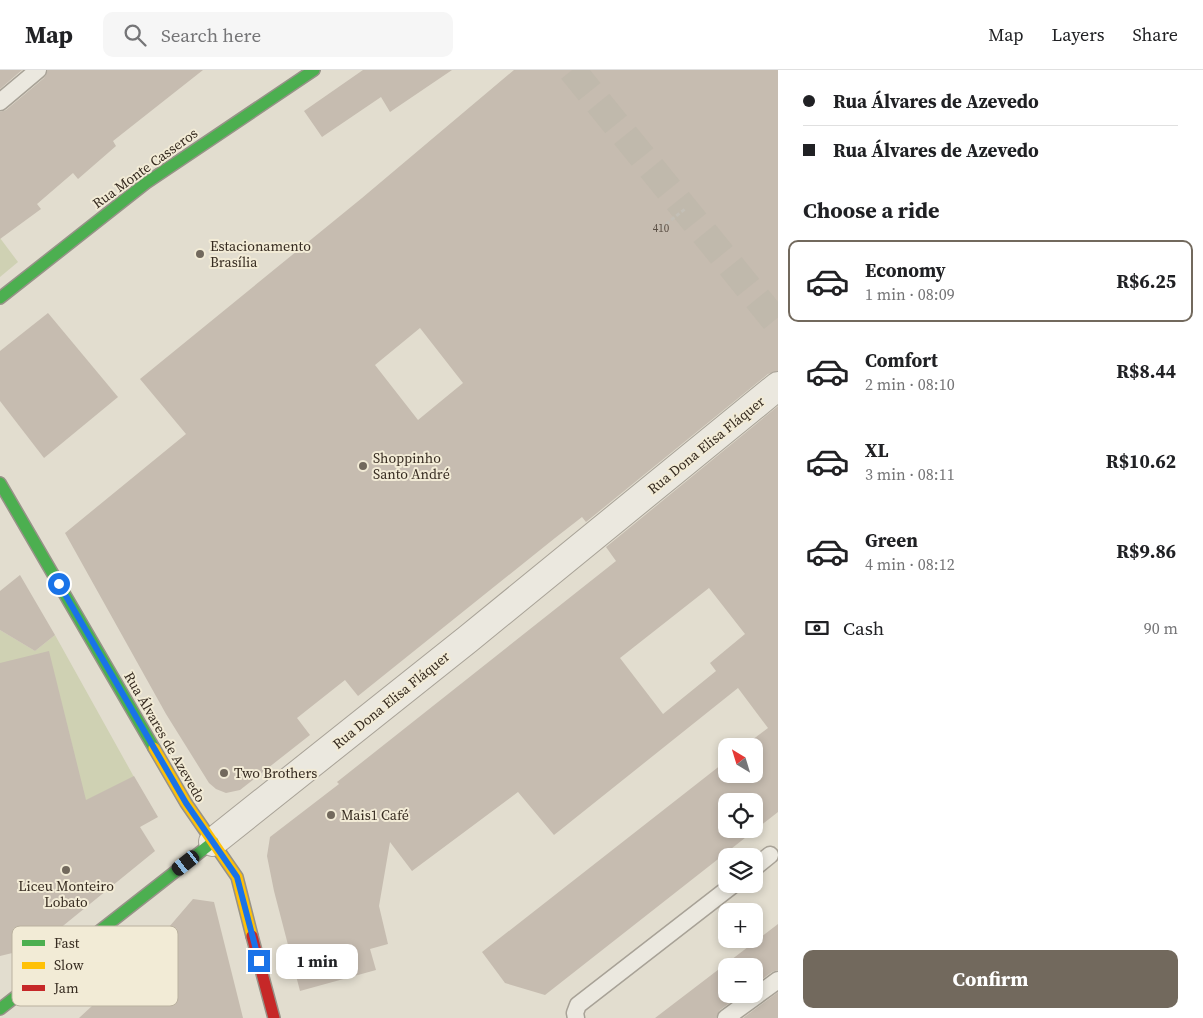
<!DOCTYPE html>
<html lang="en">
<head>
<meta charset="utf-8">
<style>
	body { margin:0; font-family:"Source Serif 4",serif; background:#f6f6f6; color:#202124; height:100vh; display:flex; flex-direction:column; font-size:19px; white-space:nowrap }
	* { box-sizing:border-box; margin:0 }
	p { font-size:16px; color:#757577 }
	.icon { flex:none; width:28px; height:28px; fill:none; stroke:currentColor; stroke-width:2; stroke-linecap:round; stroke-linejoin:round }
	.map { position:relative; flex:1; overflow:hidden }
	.details { display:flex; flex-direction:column; background:#fff; width:425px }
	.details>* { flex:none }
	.top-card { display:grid; align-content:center; height:110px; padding:0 25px; background:#fff }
	.needle { width:32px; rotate:322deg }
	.fabs { position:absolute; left:718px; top:668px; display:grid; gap:10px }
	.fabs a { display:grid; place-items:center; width:45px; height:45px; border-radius:10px; background:#fff; box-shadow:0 2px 8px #0003; font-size:25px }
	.end { position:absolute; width:22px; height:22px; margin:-11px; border:6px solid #1a73e8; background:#fff; box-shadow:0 0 0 2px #fff }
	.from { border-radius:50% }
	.bubble { position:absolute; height:35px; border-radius:10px; background:#fff; box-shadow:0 2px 8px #0003; font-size:16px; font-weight:700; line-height:35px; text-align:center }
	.car { position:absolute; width:15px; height:30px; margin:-15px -8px; border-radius:6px; box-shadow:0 0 4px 1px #0007; background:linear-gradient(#222 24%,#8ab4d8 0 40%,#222 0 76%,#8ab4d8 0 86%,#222 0) }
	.top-card b { display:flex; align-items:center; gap:18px; height:48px; font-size:19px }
	.top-card b+b { border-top:1px solid #e0e0e0 }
	.top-card i { width:12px; height:12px; background:#202124 }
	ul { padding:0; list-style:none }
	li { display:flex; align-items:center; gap:15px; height:82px; margin:0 10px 8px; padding:0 15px; border:2px solid transparent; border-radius:10px }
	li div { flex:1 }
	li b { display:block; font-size:19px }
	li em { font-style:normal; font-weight:700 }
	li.current { border-color:#72695d }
	li>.icon { width:45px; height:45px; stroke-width:1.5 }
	h2 { padding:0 25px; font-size:22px; line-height:60px }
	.pay { display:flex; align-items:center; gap:12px; height:55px; padding:0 25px; font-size:19px }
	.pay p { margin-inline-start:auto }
	.button { display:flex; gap:10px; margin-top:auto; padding:10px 25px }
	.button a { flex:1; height:58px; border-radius:10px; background:#72695d; color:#fff; font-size:20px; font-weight:700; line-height:58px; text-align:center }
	header { display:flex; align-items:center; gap:30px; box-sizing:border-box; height:70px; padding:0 25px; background:#fff; border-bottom:1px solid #e0e0e0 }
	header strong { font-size:24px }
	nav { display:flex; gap:28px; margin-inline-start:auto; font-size:18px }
	.search { width:350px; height:45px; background:#f6f6f6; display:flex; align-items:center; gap:12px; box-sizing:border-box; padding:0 18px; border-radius:10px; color:#757577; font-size:19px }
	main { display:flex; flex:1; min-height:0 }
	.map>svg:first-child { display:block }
	.green { fill:#cfd1b3 }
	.building { fill:#c6bcb0; fill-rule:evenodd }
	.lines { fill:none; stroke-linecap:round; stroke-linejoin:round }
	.street-tunnel { stroke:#c0b9ac; stroke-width:28; stroke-dasharray:28 14; stroke-linecap:butt }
	.lane-casing { stroke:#a8a297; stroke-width:19 }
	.street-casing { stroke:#a8a297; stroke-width:30 }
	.fast-casing { stroke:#979288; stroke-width:14 }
	.slow-casing { stroke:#979288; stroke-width:14 }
	.jam-casing { stroke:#979288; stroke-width:14 }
	.path { stroke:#c3bfb6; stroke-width:3; stroke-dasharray:4 2.5; stroke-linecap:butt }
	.lane { stroke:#ebe8df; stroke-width:16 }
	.street { stroke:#ebe8df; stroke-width:28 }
	.fast { stroke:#4caf50; stroke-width:11 }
	.slow { stroke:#ffc107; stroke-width:11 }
	.jam { stroke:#c62828; stroke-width:11 }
	.route { stroke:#1a73e8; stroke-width:6 }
	.poi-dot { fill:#72695d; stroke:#f2ebd6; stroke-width:2 }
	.labels { text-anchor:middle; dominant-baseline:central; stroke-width:4; stroke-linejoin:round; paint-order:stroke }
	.number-label { font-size:11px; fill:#5a4f44 }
	.street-label { font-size:14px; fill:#362b20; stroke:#f2ebd6 }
	.poi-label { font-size:14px; fill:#362b20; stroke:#f2ebd6; text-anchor:start }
	.key { fill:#f2ebd6; stroke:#bab19f; stroke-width:1 }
	.key-label { font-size:14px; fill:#362b20 }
</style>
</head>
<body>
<header>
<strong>Map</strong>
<div class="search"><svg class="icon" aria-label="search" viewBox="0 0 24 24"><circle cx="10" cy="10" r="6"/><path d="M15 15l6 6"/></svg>Search here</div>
<nav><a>Map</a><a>Layers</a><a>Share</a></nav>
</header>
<main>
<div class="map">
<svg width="778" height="948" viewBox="0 0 778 948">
	<rect width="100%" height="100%" fill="#e2ddcf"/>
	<g class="green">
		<polygon points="0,168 18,192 0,207"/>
		<polygon points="0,560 35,581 55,565 134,707 0,773"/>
	</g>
	<g class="building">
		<polygon points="0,0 22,0 0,19"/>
		<polygon points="48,0 203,0 113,71 116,76 78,109 73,103 37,134 41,139 0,169 0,42 6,40 44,8"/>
		<polygon points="363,0 452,0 390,42 381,27 322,67 304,41"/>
		<path d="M514,0H778V301L768,304L586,452L582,447L555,468L358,626L345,610L297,648L310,665L240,720L226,723L216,719L209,713L166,644L65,463L186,364L140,309L362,128ZM420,258L463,313L418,350L375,295Z"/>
		<polygon points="48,243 118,327 44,388 0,331 0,281"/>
		<path d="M778,336V742L545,925L505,913L482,882L726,691V704H754V676H744L768,658L738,618L554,765L518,722L412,801L390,772L379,836L388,874L370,879L376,900L300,921L274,821L267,786L270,767L339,714L337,712L616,491L606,477ZM709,518L745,564L710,593L716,601L663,644L620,588ZM726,731H754V759H726Z"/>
		<polygon points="20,505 55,565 35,581 0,560 0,521"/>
		<polygon points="49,581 86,730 134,706 158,747 140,757 155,781 37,877 0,886 0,593"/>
		<polygon points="193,829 214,832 243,948 79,948 92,936 71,910 90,895 110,920 159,876 157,871"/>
		<polygon points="778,854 778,900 772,902 754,915 754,896 726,896 726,924 742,924 720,940 716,948 655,948"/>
		<polygon points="778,922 778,948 743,948"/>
	</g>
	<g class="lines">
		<polyline class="street-tunnel" points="572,0 778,254"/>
		<g class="lane-casing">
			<g id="lane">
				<polyline points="0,32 38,0"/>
				<polyline points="754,798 770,785"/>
				<polyline points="576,948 575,943 578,935 734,814"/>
				<polyline points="726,948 778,910"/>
			</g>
		</g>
		<g class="street-casing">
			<polyline id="street" points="213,772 468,569 778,316"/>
		</g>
		<g class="fast-casing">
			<g id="fast">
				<polyline points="0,228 146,113 314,0"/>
				<polyline points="0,413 154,678"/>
				<polyline points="0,939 213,772"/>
			</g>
		</g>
		<g class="slow-casing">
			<polyline id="slow" points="154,678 186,733 237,807 252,866"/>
		</g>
		<g class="jam-casing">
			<polyline id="jam" points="252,866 274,948"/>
		</g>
		<polyline class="path" points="661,158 685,139"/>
		<use href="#lane" class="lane"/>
		<use href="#street" class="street"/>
		<use href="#fast" class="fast"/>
		<use href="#slow" class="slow"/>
		<use href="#jam" class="jam"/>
	</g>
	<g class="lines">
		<polyline class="route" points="59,514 186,733 237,807 259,891"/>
	</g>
	<g class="poi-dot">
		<circle cx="200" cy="184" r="5"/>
		<circle cx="363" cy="396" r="5"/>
		<circle cx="224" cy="703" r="5"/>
		<circle cx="331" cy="745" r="5"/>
		<circle cx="66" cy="800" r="5"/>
	</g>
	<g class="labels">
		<g class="number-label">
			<text x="661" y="158">410</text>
		</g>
		<g class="street-label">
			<text transform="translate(145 98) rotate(-36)">Rua Monte Casseros</text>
			<text transform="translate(706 375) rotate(-39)">Rua Dona Elisa Fláquer</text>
			<text transform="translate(391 630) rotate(-39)">Rua Dona Elisa Fláquer</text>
			<text transform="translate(165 667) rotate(60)">Rua Álvares de Azevedo</text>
		</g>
		<g class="poi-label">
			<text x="210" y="176">Estacionamento<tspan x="210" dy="16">Brasília</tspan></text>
			<text x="373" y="388">Shoppinho<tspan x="373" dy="16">Santo André</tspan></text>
			<text x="234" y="703">Two Brothers</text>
			<text x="341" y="745">Mais1 Café</text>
			<text x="66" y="816" text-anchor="middle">Liceu Monteiro<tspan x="66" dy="16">Lobato</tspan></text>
		</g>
	</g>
	<rect x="12" y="856" width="166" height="80" rx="8" class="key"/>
	<rect x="22" y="870" width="23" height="6" fill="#4caf50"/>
	<rect x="22" y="892" width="23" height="7" fill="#ffc107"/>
	<rect x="22" y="915" width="23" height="6" fill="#c62828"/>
	<g class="key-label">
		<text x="54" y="878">Fast</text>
		<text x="54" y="900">Slow</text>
		<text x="54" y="923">Jam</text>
	</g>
</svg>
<div class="fabs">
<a><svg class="needle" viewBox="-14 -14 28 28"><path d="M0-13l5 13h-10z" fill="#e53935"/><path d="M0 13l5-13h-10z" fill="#757577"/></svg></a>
<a><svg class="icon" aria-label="locate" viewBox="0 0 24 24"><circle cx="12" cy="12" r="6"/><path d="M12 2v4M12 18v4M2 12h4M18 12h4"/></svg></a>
<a><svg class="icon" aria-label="layers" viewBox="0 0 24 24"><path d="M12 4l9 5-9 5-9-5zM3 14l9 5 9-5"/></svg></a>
<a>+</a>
<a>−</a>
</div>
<i class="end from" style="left:59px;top:514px"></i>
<i class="end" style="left:259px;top:891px"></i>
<div class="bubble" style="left:276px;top:874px;width:82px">1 min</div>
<i class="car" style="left:186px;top:793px;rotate:232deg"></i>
</div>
<section class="details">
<div class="top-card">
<b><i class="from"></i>Rua Álvares de Azevedo</b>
<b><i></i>Rua Álvares de Azevedo</b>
</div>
<h2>Choose a ride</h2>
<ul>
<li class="current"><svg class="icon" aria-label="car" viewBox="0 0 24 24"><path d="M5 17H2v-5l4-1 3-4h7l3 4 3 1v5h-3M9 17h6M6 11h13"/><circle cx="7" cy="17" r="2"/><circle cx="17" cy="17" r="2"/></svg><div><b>Economy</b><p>1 min · 08:09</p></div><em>R$6.25</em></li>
<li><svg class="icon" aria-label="car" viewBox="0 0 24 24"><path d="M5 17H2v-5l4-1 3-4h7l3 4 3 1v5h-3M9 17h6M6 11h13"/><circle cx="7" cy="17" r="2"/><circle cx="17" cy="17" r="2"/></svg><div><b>Comfort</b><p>2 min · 08:10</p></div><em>R$8.44</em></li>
<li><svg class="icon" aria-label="car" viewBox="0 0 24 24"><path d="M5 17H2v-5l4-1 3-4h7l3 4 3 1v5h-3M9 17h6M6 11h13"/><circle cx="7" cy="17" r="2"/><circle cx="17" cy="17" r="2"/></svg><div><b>XL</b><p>3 min · 08:11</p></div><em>R$10.62</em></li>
<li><svg class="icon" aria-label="car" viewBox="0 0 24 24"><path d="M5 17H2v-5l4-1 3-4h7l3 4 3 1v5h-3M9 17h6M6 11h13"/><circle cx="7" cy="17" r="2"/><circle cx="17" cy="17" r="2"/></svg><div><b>Green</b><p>4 min · 08:12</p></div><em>R$9.86</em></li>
</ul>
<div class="pay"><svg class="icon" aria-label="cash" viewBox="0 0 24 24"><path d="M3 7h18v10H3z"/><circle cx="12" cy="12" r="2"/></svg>Cash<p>90 m</p></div>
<div class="button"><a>Confirm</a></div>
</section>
</main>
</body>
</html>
